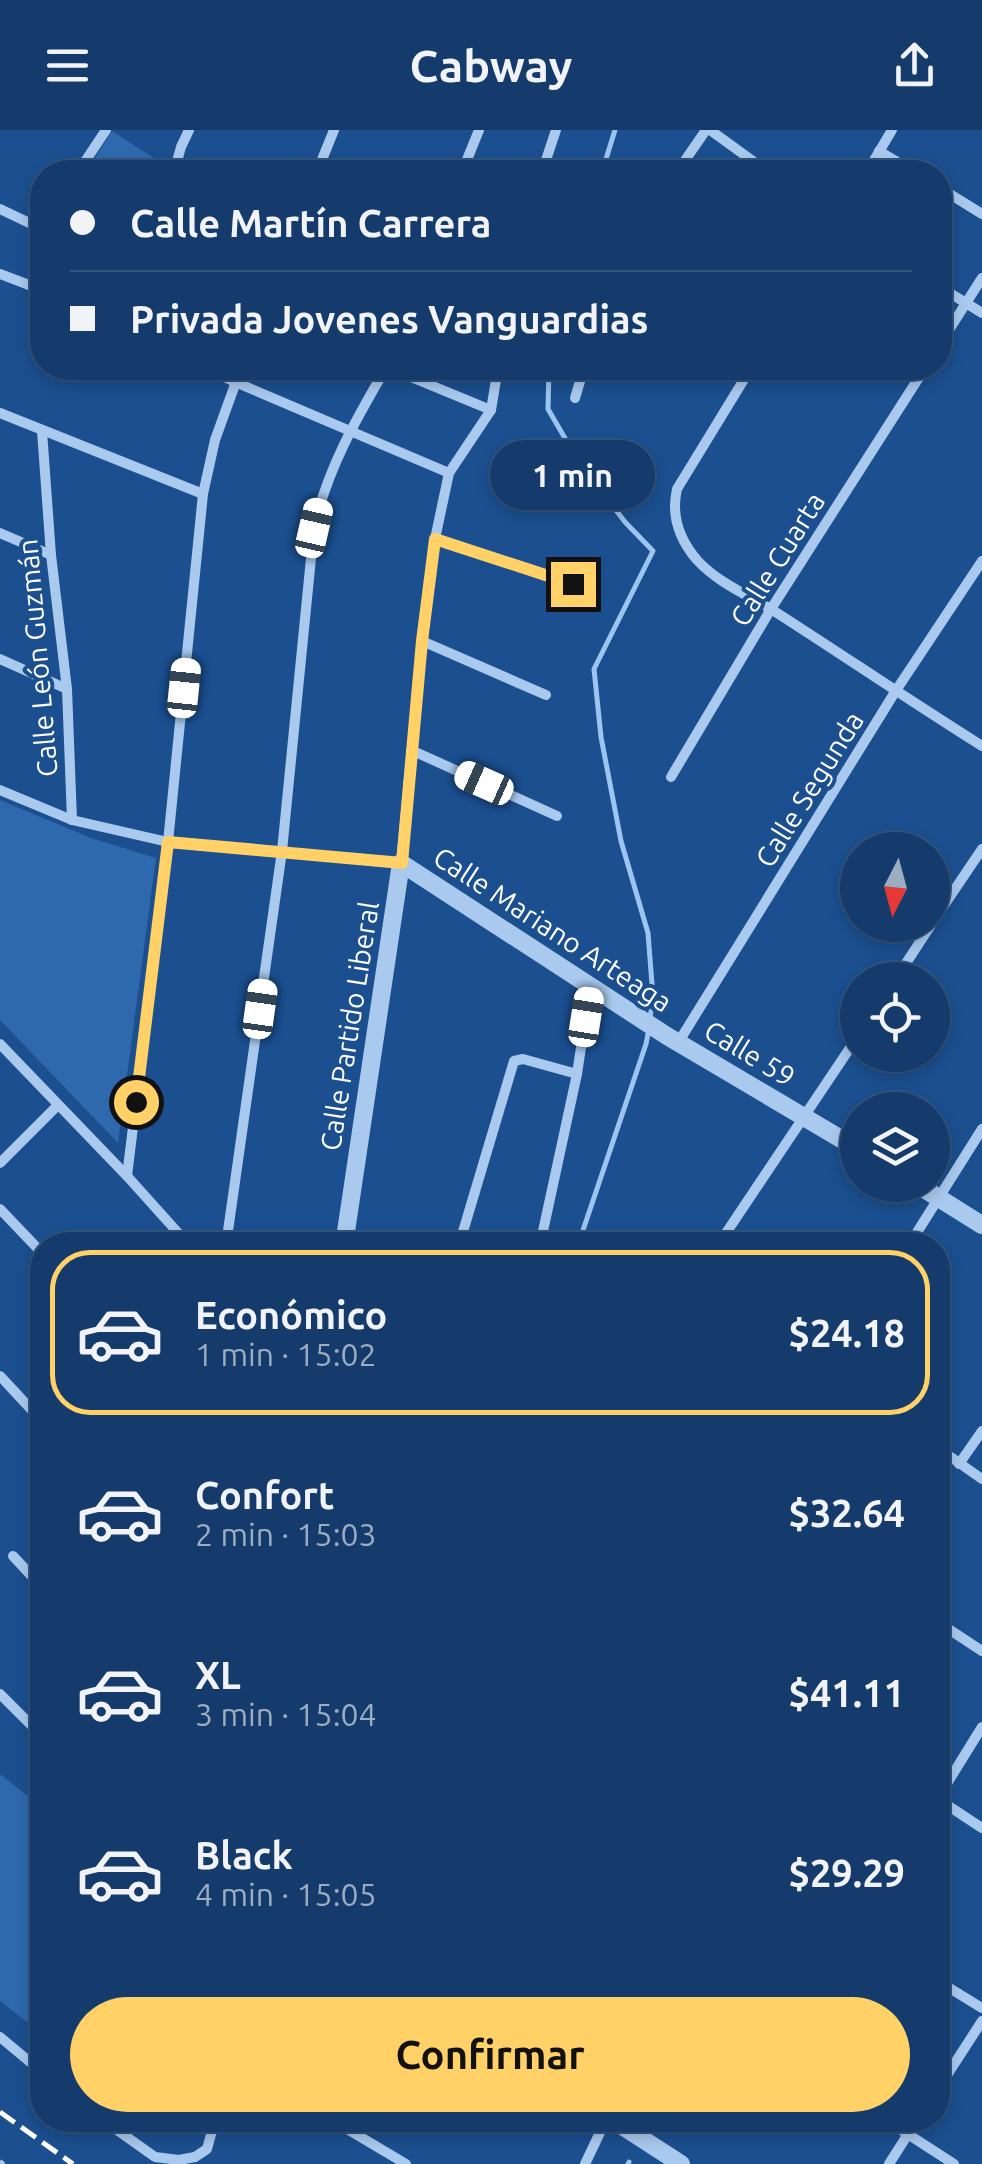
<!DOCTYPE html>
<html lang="es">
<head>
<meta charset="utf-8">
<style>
	body { margin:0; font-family:Ubuntu,sans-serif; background:#214673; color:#f1f3f6; height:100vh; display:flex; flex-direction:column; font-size:38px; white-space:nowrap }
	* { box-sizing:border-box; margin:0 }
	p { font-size:32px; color:#9dadc1 }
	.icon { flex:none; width:55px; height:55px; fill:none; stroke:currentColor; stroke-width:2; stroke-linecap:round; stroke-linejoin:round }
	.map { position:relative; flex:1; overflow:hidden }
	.drawer { position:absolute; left:30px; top:1102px; width:920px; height:900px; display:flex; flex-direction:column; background:#143b6b; border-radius:40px; box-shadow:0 5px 15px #0003,0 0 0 2px #33557e }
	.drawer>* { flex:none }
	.hud { position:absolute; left:30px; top:30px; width:922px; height:220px; border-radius:40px; box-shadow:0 5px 15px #0003,0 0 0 2px #33557e; display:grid; align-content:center; height:220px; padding:0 40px; background:#143b6b }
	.needle { width:65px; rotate:186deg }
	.tools { position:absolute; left:840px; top:702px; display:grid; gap:20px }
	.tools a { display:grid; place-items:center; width:110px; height:110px; border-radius:50%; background:#143b6b; box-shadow:0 5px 15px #0003,0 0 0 2px #33557e; font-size:50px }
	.end { position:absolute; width:45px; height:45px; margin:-22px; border:12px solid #ffd166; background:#111; box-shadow:0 0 0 5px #111 }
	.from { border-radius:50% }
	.bubble { position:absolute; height:70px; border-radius:35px; background:#143b6b; box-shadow:0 5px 15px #0003,0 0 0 2px #33557e; font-size:32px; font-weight:700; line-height:70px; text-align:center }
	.car { position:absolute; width:30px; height:60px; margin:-30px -15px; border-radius:12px; box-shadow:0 0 8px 2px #0007; background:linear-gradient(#fff 24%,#345 0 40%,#fff 0 76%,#345 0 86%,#fff 0) }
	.hud b { display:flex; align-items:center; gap:35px; height:95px; font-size:38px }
	.hud b+b { border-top:2px solid #33557e }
	.hud i { width:25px; height:25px; background:#f1f3f6 }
	ul { padding:18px 0 0; list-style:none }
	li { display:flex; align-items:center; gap:30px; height:165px; margin:0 20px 15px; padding:0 20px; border:5px solid transparent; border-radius:40px }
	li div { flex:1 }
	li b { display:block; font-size:38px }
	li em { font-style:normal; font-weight:700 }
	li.active { border-color:#ffd166 }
	li>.icon { width:90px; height:90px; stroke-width:1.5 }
	.action { display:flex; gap:20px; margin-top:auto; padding:20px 40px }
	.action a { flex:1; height:115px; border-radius:60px; background:#ffd166; color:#111; font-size:40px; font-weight:700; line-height:115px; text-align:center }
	header { display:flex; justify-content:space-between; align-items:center; height:130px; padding:0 40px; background:#143b6b; font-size:45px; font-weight:700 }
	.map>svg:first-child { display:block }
	.green { fill:#2e69ad }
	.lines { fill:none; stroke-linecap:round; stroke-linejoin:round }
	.stream { stroke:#9cc4f0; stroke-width:5 }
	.path { stroke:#a9c9ee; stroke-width:4; stroke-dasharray:5 8; stroke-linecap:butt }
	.minor { stroke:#a9c9ee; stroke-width:10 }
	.tertiary { stroke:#a9c9ee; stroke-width:18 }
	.rail { stroke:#fff; stroke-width:5; stroke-dasharray:18 8; stroke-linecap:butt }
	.route { stroke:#ffd166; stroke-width:12 }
	.labels { text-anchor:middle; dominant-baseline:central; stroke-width:8; stroke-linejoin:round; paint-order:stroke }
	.street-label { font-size:28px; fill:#fff; stroke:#1b4f8f }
</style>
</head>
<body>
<header><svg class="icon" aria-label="menu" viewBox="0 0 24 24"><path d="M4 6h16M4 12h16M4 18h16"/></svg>Cabway<svg class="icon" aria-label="share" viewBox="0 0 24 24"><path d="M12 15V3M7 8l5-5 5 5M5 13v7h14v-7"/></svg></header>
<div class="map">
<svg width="982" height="2034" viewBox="0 0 982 2034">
	<rect width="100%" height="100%" fill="#1b4f8f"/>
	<g class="green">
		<polygon points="112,1 163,34 166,42 86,42"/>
		<polygon points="0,670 91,708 156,728 118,1013 0,890"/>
		<polygon points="0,1644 42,1677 42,1904 0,1871"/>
	</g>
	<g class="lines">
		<g class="stream">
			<polyline points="602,42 615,0"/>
			<polyline points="549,238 548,279 577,329 625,392 653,421 594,539 601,607 621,711 648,803 653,867 650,888"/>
			<polyline points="578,1115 646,914 649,899"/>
			<polyline points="628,2034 629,2032"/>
		</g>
		<polyline class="path" points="0,2031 4,2034"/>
		<g class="minor">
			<polyline points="710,0 768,42"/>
			<polyline points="879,21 914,42"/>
			<polyline points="78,42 106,0"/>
			<polyline points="174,42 181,17 189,0"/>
			<polyline points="317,42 334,0"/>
			<polyline points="462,42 479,0"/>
			<polyline points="542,42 556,0"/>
			<polyline points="677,42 706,0"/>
			<polyline points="867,42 892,0"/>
			<polyline points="940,58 982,84"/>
			<polyline points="0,79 42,99"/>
			<polyline points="0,144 42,160"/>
			<polyline points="940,157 982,183"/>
			<polyline points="940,214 982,148"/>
			<polyline points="206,238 235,252 449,343"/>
			<polyline points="389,238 491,280"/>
			<path d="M751,238L677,359C671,385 679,409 697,430C718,453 748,465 774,481C844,526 912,572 982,616"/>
			<polyline points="575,268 584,238"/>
			<polyline points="0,283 203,364"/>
			<polyline points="42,301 51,425 67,559 72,690"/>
			<polyline points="0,403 51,425"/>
			<polyline points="435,409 573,454"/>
			<polyline points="422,511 546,565"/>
			<polyline points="0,529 67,559"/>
			<polyline points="411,620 557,686"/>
			<polyline points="671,647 771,479 925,238"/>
			<polyline points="0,660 72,690 168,712 401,733 422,511 435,409 449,343 491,280 498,238"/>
			<polyline points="932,793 982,719"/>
			<polyline points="895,850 931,795"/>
			<polyline points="678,913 895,562 982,431"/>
			<polyline points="0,914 127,1046 189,1115"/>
			<polyline points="0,1033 58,975"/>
			<polyline points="127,1046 168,712 203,364 215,310 241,238"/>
			<polyline points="0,1079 42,1123"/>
			<path d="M226,1115L282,721L314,398C327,340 356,289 386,238"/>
			<polyline points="459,1115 514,931 523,929 577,944"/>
			<polyline points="540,1115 577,944 590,858"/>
			<polyline points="718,1115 858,906"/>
			<polyline points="909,1115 982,999"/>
			<polyline points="0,1246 42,1291"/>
			<polyline points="938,1318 982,1349"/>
			<polyline points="959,1334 982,1301"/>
			<polyline points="13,1426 42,1457"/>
			<polyline points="938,1492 982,1521"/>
			<polyline points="0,1564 42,1606"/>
			<polyline points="938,1668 982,1597"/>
			<polyline points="938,1669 982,1698"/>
			<polyline points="938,1851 982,1878"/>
			<polyline points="0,1907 42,1942"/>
			<polyline points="938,1959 982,1891"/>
			<polyline points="103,1990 155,2027 179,2030 195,2027 207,2019 215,1990"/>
			<polyline points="332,1990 406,2034"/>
			<polyline points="886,1990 954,2034"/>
			<polyline points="585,2034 606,1990"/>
			<polyline points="889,2034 917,1990"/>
		</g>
		<g class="tertiary">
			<polyline points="918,1055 982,1095"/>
			<polyline points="344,1115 401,733 667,906 858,1019"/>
			<polyline points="613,1990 681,2034"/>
		</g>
		<polyline class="rail" points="0,1982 73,2034"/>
	</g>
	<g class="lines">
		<polyline class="route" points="136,972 168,712 402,733 422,511 435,409 573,454"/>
	</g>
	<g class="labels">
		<g class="street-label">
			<text transform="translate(777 429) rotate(-58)">Calle Cuarta</text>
			<text transform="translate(37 528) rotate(-95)">Calle León Guzmán</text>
			<text transform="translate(809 659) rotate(-58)">Calle Segunda</text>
			<text transform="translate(553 799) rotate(33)">Calle Mariano Arteaga</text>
			<text transform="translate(349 896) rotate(-81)">Calle Partido Liberal</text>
			<text transform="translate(750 923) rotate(31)">Calle 59</text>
		</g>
	</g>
</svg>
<div class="tools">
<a><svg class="needle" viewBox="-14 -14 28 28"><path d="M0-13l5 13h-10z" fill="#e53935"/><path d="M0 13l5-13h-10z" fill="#9dadc1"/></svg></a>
<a><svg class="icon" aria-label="locate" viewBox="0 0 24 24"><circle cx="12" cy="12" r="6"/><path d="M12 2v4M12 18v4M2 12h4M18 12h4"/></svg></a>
<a><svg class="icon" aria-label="layers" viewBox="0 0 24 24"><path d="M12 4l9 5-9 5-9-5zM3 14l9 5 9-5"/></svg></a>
</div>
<i class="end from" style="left:136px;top:972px"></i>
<i class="end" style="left:573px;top:454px"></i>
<div class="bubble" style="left:490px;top:310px;width:165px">1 min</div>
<i class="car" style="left:314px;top:398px;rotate:13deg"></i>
<i class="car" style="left:184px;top:558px;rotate:6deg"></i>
<i class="car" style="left:484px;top:653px;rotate:294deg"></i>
<i class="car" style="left:260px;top:879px;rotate:8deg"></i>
<i class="car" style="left:586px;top:887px;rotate:9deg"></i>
<div class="hud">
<b><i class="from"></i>Calle Martín Carrera</b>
<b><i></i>Privada Jovenes Vanguardias</b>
</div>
<section class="drawer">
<ul>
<li class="active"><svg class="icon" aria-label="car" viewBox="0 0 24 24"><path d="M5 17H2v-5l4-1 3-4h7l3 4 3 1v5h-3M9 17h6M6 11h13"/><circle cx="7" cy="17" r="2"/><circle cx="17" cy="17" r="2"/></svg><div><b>Económico</b><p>1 min · 15:02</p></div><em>$24.18</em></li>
<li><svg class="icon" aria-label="car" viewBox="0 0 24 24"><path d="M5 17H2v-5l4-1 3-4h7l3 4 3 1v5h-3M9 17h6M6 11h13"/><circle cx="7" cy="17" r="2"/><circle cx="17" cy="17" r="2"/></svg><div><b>Confort</b><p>2 min · 15:03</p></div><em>$32.64</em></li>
<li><svg class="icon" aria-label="car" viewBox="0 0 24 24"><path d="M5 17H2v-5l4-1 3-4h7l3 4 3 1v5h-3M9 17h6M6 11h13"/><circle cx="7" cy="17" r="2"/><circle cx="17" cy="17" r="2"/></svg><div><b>XL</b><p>3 min · 15:04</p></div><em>$41.11</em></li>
<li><svg class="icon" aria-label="car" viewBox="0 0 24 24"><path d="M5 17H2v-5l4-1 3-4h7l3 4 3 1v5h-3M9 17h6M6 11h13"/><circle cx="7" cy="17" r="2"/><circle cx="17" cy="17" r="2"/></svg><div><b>Black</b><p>4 min · 15:05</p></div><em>$29.29</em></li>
</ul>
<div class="action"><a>Confirmar</a></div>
</section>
</div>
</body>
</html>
